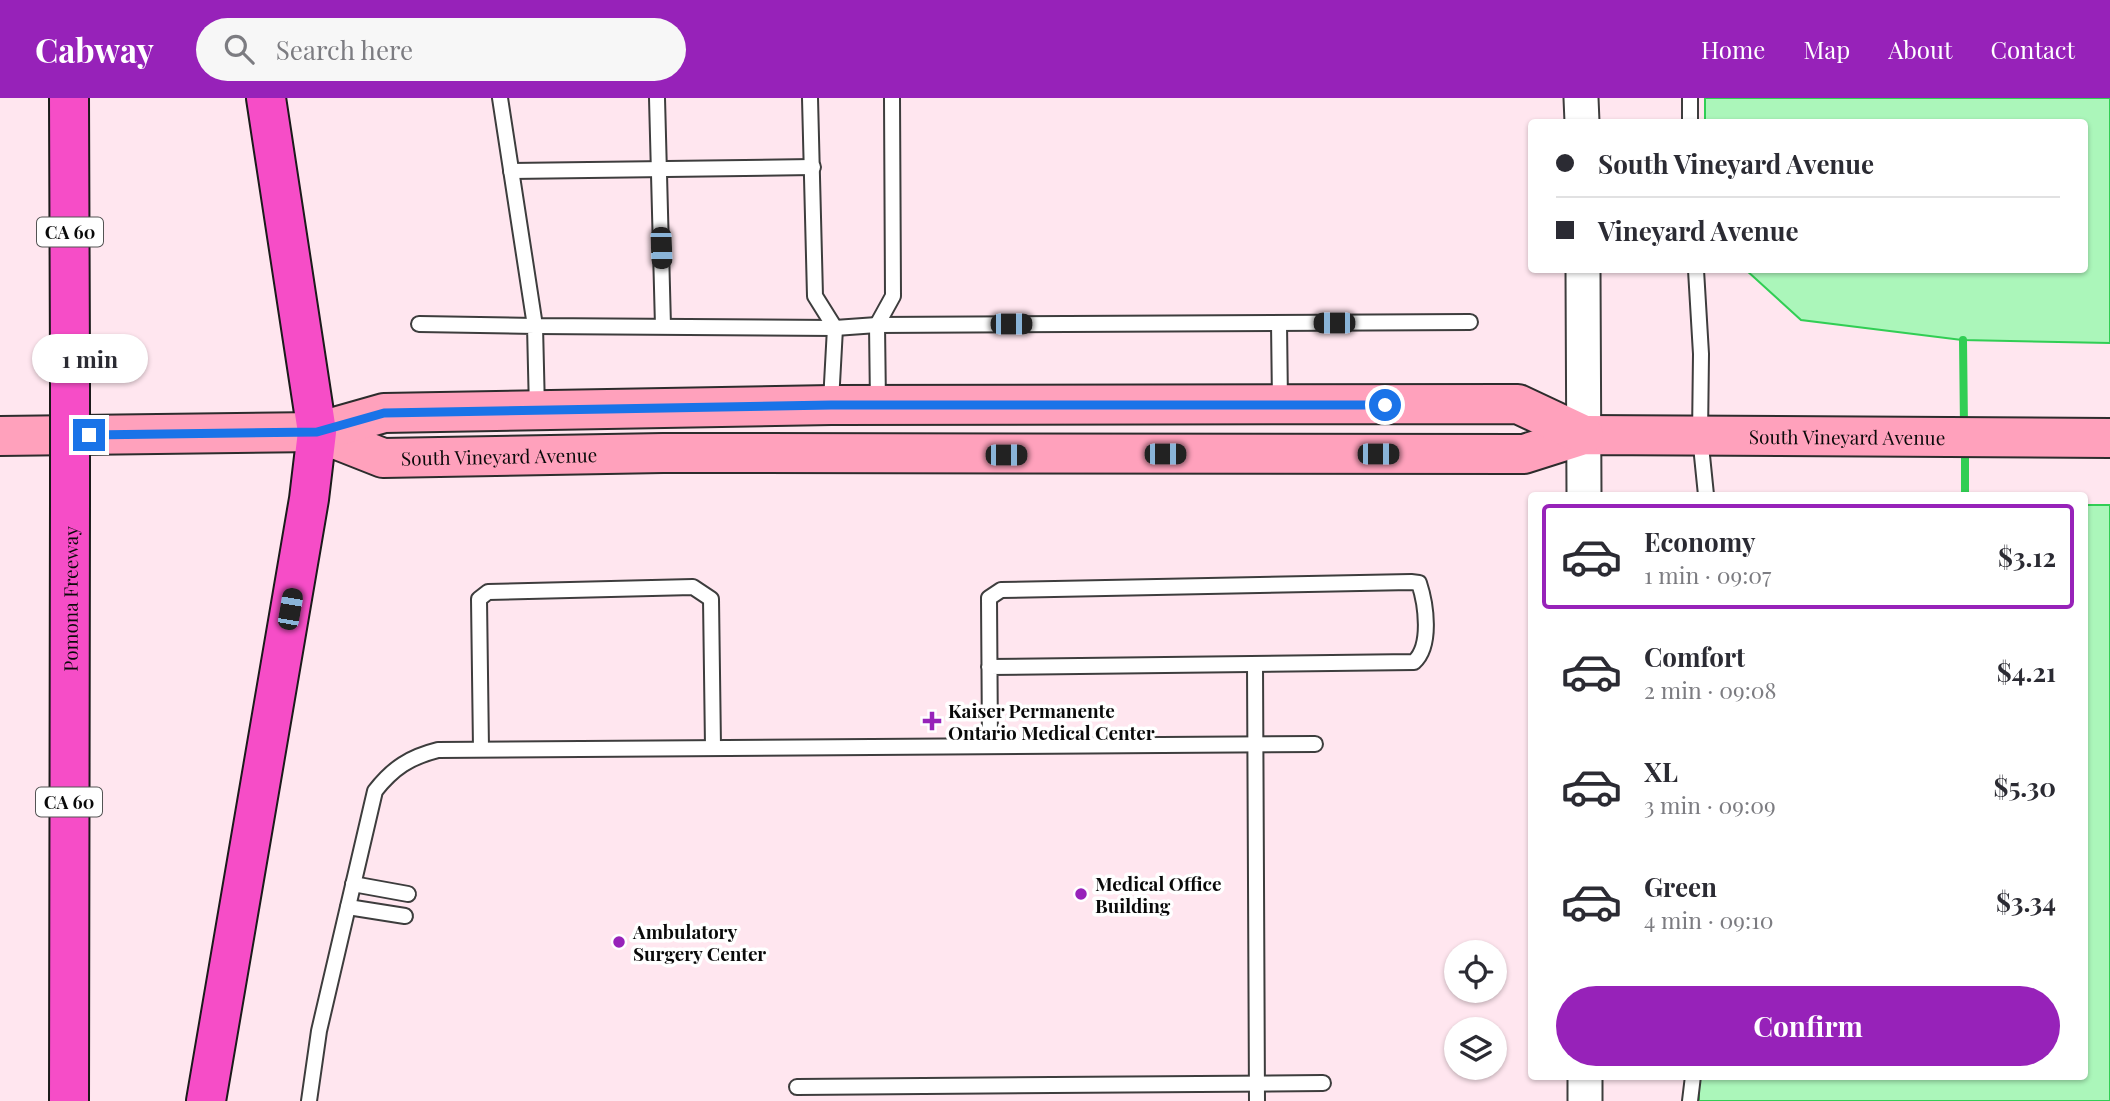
<!DOCTYPE html>
<html lang="en">
<head>
<meta charset="utf-8">
<style>
	body { margin:0; font-family:"Playfair Display",serif; background:#f7f7f7; color:#2b2b33; height:100vh; display:flex; flex-direction:column; font-size:26px; white-space:nowrap }
	* { box-sizing:border-box; margin:0 }
	p { font-size:23px; color:#7c7c81 }
	.icon { flex:none; width:38px; height:38px; fill:none; stroke:currentColor; stroke-width:2; stroke-linecap:round; stroke-linejoin:round }
	.map { position:relative; flex:1; overflow:hidden }
	.drawer { position:absolute; left:1528px; top:394px; width:560px; height:588px; display:flex; flex-direction:column; background:#fff; border-radius:7px; box-shadow:0 2px 5px #0004 }
	.drawer>* { flex:none }
	.top-card { position:absolute; left:1528px; top:21px; width:560px; height:154px; border-radius:7px; box-shadow:0 2px 5px #0004; display:grid; align-content:center; height:154px; padding:0 28px; background:#fff }
	.tools { position:absolute; left:1444px; top:842px; display:grid; gap:14px }
	.tools a { display:grid; place-items:center; width:63px; height:63px; border-radius:50%; background:#fff; box-shadow:0 2px 5px #0004; font-size:35px }
	.end { position:absolute; width:32px; height:32px; margin:-16px; border:9px solid #1a73e8; background:#fff; box-shadow:0 0 0 4px #fff }
	.from { border-radius:50% }
	.bubble { position:absolute; height:49px; border-radius:24px; background:#fff; box-shadow:0 2px 5px #0004; font-size:23px; font-weight:700; line-height:49px; text-align:center }
	.car { position:absolute; width:21px; height:42px; margin:-21px -10px; border-radius:9px; box-shadow:0 0 5px 2px #0007; background:linear-gradient(#222 24%,#8ab4d8 0 40%,#222 0 76%,#8ab4d8 0 86%,#222 0) }
	.top-card b { display:flex; align-items:center; gap:24px; height:66px; font-size:26px }
	.top-card b+b { border-top:2px solid #e1e1e2 }
	.top-card i { width:18px; height:18px; background:#2b2b33 }
	ul { padding:12px 0 0; list-style:none }
	li { display:flex; align-items:center; gap:21px; height:105px; margin:0 14px 10px; padding:0 14px; border:4px solid transparent; border-radius:7px }
	li div { flex:1 }
	li b { display:block; font-size:26px }
	li em { font-style:normal; font-weight:700 }
	li.active { border-color:#9722b9 }
	li>.icon { width:63px; height:63px; stroke-width:1.5 }
	.action { display:flex; gap:14px; margin-top:auto; padding:14px 28px }
	.action a { flex:1; height:80px; border-radius:42px; background:#9722b9; color:#fff; font-size:28px; font-weight:700; line-height:80px; text-align:center }
	header { display:flex; align-items:center; gap:42px; box-sizing:border-box; height:98px; padding:0 35px; background:#9722b9; color:#fff }
	header strong { font-size:33px }
	nav { display:flex; gap:38px; margin-inline-start:auto; font-size:24px }
	.search { width:490px; height:63px; background:#f7f7f7; display:flex; align-items:center; gap:18px; box-sizing:border-box; padding:0 24px; border-radius:38px; color:#7c7c81; font-size:26px }
	.map>svg:first-child { display:block }
	.water { fill:#abf6ba; stroke:#31ce54; stroke-width:2 }
	.lines { fill:none; stroke-linecap:round; stroke-linejoin:round }
	.stream { stroke:#31ce54; stroke-width:8 }
	.service-casing { stroke:#3d3d3d; stroke-width:18 }
	.tertiary-casing { stroke:#3d3d3d; stroke-width:37 }
	.secondary-casing { stroke:#2c2c2c; stroke-width:42 }
	.motorway-casing { stroke:#1b1b1b; stroke-width:42 }
	.service { stroke:#fff; stroke-width:14 }
	.tertiary { stroke:#fff; stroke-width:33 }
	.secondary { stroke:#ffa1bc; stroke-width:38 }
	.motorway { stroke:#f64dc7; stroke-width:38 }
	.motorway-bridge-casing { stroke:#1b1b1b; stroke-width:42; stroke-linecap:butt }
	.motorway-bridge { stroke:#f64dc7; stroke-width:38 }
	.route { stroke:#1a73e8; stroke-width:9 }
	.poi-dot { fill:#9722b9; stroke:#fff; stroke-width:2.5 }
	.labels { text-anchor:middle; dominant-baseline:central; stroke-width:7; stroke-linejoin:round; paint-order:stroke }
	.shield { fill:#fff; stroke:#545454; stroke-width:2 }
	.shield-label { font-size:18px; font-weight:bold; fill:#0a0a0a }
	.street-label { font-size:19px; fill:#0a0a0a; stroke:#fff }
	.poi-label { font-size:19px; font-weight:bold; fill:#0a0a0a; stroke:#fff; text-anchor:start }
</style>
</head>
<body>
<header>
<strong>Cabway</strong>
<div class="search"><svg class="icon" aria-label="search" viewBox="0 0 24 24"><circle cx="10" cy="10" r="6"/><path d="M15 15l6 6"/></svg>Search here</div>
<nav><a>Home</a><a>Map</a><a>About</a><a>Contact</a></nav>
</header>
<div class="map">
<svg width="2110" height="1003" viewBox="0 0 2110 1003">
	<rect width="100%" height="100%" fill="#ffe6ef"/>
	<g class="water">
		<polygon points="1705,0 2110,0 2110,245 1962,242 1801,222 1746,172 2084,172 2084,24 1705,24"/>
		<polygon points="2084,407 2110,407 2110,1003 1699,1003 1699,978 2084,978"/>
	</g>
	<g class="lines">
		<g class="stream">
			<polyline points="1963,242 1964,330"/>
			<polyline points="1965,350 1965,397"/>
		</g>
		<g class="service-casing">
			<g id="service">
				<polyline points="500,0 535,228 835,230 877,227 1470,224"/>
				<polyline points="657,0 663,228"/>
				<polyline points="810,0 815,198 835,230 831,304"/>
				<polyline points="1690,0 1690,24"/>
				<polyline points="511,73 813,69"/>
				<polyline points="1696,172 1701,256 1700,338 1706,397"/>
				<polyline points="1279,225 1280,304"/>
				<polyline points="419,226 535,228 537,312"/>
				<polyline points="878,306 877,227 893,198 892,0"/>
				<polyline points="1255,566 1257,1003"/>
				<path d="M989,569L1414,564C1432,548 1426,506 1419,485L1411,484L1001,492L989,500L990,647"/>
				<polyline points="481,651 479,501 488,494 693,489 711,501 713,649"/>
				<polyline points="353,786 408,796"/>
				<polyline points="348,809 405,818"/>
				<polyline points="797,989 1323,985"/>
				<path d="M309,1003L319,933L375,693C393,670 410,659 438,652L1315,646"/>
				<polyline points="1690,1003 1693,978"/>
			</g>
		</g>
		<g class="tertiary-casing">
			<g id="tertiary">
				<polyline points="1581,0 1582,24"/>
				<polyline points="1583,172 1584,397"/>
				<polyline points="1585,978 1585,1003"/>
			</g>
		</g>
		<g class="secondary-casing">
			<g id="secondary">
				<path id="s1" d="M317,334L383,360L663,355L1524,356L1584,337L2110,340"/>
				<polyline points="0,338 317,334 384,315 831,307 1518,306 1584,337"/>
			</g>
		</g>
		<g class="motorway-casing">
			<g id="motorway">
				<polyline points="69,0 70,267"/>
				<path id="s2" d="M69,1003L70,406"/>
				<polyline points="206,1003 309,401 317,334 266,0"/>
			</g>
		</g>
		<use href="#service" class="service"/>
		<use href="#tertiary" class="tertiary"/>
		<use href="#secondary" class="secondary"/>
		<use href="#motorway" class="motorway"/>
		<g class="motorway-bridge-casing">
			<polyline id="motorway-bridge" points="70,406 70,267"/>
		</g>
		<use href="#motorway-bridge" class="motorway-bridge"/>
	</g>
	<g class="lines">
		<polyline class="route" points="89,337 317,334 384,315 831,307 1385,307"/>
	</g>
	<g class="poi-dot">
		<path d="M928.5 612.5h7v7h7v7h-7v7h-7v-7h-7v-7h7z"/>
		<circle cx="1081" cy="796" r="7"/>
		<circle cx="619" cy="844" r="7"/>
	</g>
	<g class="labels">
		<g class="shield">
			<rect x="37" y="119.5" width="66" height="29" rx="5"/>
			<rect x="36" y="689.5" width="66" height="29" rx="5"/>
		</g>
		<g class="shield-label">
			<text x="70" y="134">CA 60</text>
			<text x="69" y="704">CA 60</text>
		</g>
		<g class="street-label">
			<text stroke="none"><textPath href="#s1" startOffset="1538">South Vineyard Avenue</textPath></text>
			<text stroke="none"><textPath href="#s1" startOffset="187">South Vineyard Avenue</textPath></text>
			<text stroke="none"><textPath href="#s2" startOffset="502">Pomona Freeway</textPath></text>
		</g>
		<g class="poi-label">
			<text x="948" y="612">Kaiser Permanente<tspan x="948" dy="22">Ontario Medical Center</tspan></text>
			<text x="1095" y="785">Medical Office<tspan x="1095" dy="22">Building</tspan></text>
			<text x="633" y="833">Ambulatory<tspan x="633" dy="22">Surgery Center</tspan></text>
		</g>
	</g>
</svg>
<div class="tools">
<a><svg class="icon" aria-label="locate" viewBox="0 0 24 24"><circle cx="12" cy="12" r="6"/><path d="M12 2v4M12 18v4M2 12h4M18 12h4"/></svg></a>
<a><svg class="icon" aria-label="layers" viewBox="0 0 24 24"><path d="M12 4l9 5-9 5-9-5zM3 14l9 5 9-5"/></svg></a>
</div>
<i class="end from" style="left:1385px;top:307px"></i>
<i class="end" style="left:89px;top:337px"></i>
<div class="bubble" style="left:32px;top:236px;width:116px">1 min</div>
<i class="car" style="left:661px;top:150px;rotate:178deg"></i>
<i class="car" style="left:1334px;top:225px;rotate:270deg"></i>
<i class="car" style="left:1011px;top:226px;rotate:90deg"></i>
<i class="car" style="left:1165px;top:356px;rotate:90deg"></i>
<i class="car" style="left:1378px;top:356px;rotate:90deg"></i>
<i class="car" style="left:1006px;top:357px;rotate:90deg"></i>
<i class="car" style="left:290px;top:511px;rotate:10deg"></i>
<div class="top-card">
<b><i class="from"></i>South Vineyard Avenue</b>
<b><i></i>Vineyard Avenue</b>
</div>
<section class="drawer">
<ul>
<li class="active"><svg class="icon" aria-label="car" viewBox="0 0 24 24"><path d="M5 17H2v-5l4-1 3-4h7l3 4 3 1v5h-3M9 17h6M6 11h13"/><circle cx="7" cy="17" r="2"/><circle cx="17" cy="17" r="2"/></svg><div><b>Economy</b><p>1 min · 09:07</p></div><em>$3.12</em></li>
<li><svg class="icon" aria-label="car" viewBox="0 0 24 24"><path d="M5 17H2v-5l4-1 3-4h7l3 4 3 1v5h-3M9 17h6M6 11h13"/><circle cx="7" cy="17" r="2"/><circle cx="17" cy="17" r="2"/></svg><div><b>Comfort</b><p>2 min · 09:08</p></div><em>$4.21</em></li>
<li><svg class="icon" aria-label="car" viewBox="0 0 24 24"><path d="M5 17H2v-5l4-1 3-4h7l3 4 3 1v5h-3M9 17h6M6 11h13"/><circle cx="7" cy="17" r="2"/><circle cx="17" cy="17" r="2"/></svg><div><b>XL</b><p>3 min · 09:09</p></div><em>$5.30</em></li>
<li><svg class="icon" aria-label="car" viewBox="0 0 24 24"><path d="M5 17H2v-5l4-1 3-4h7l3 4 3 1v5h-3M9 17h6M6 11h13"/><circle cx="7" cy="17" r="2"/><circle cx="17" cy="17" r="2"/></svg><div><b>Green</b><p>4 min · 09:10</p></div><em>$3.34</em></li>
</ul>
<div class="action"><a>Confirm</a></div>
</section>
</div>
</body>
</html>
